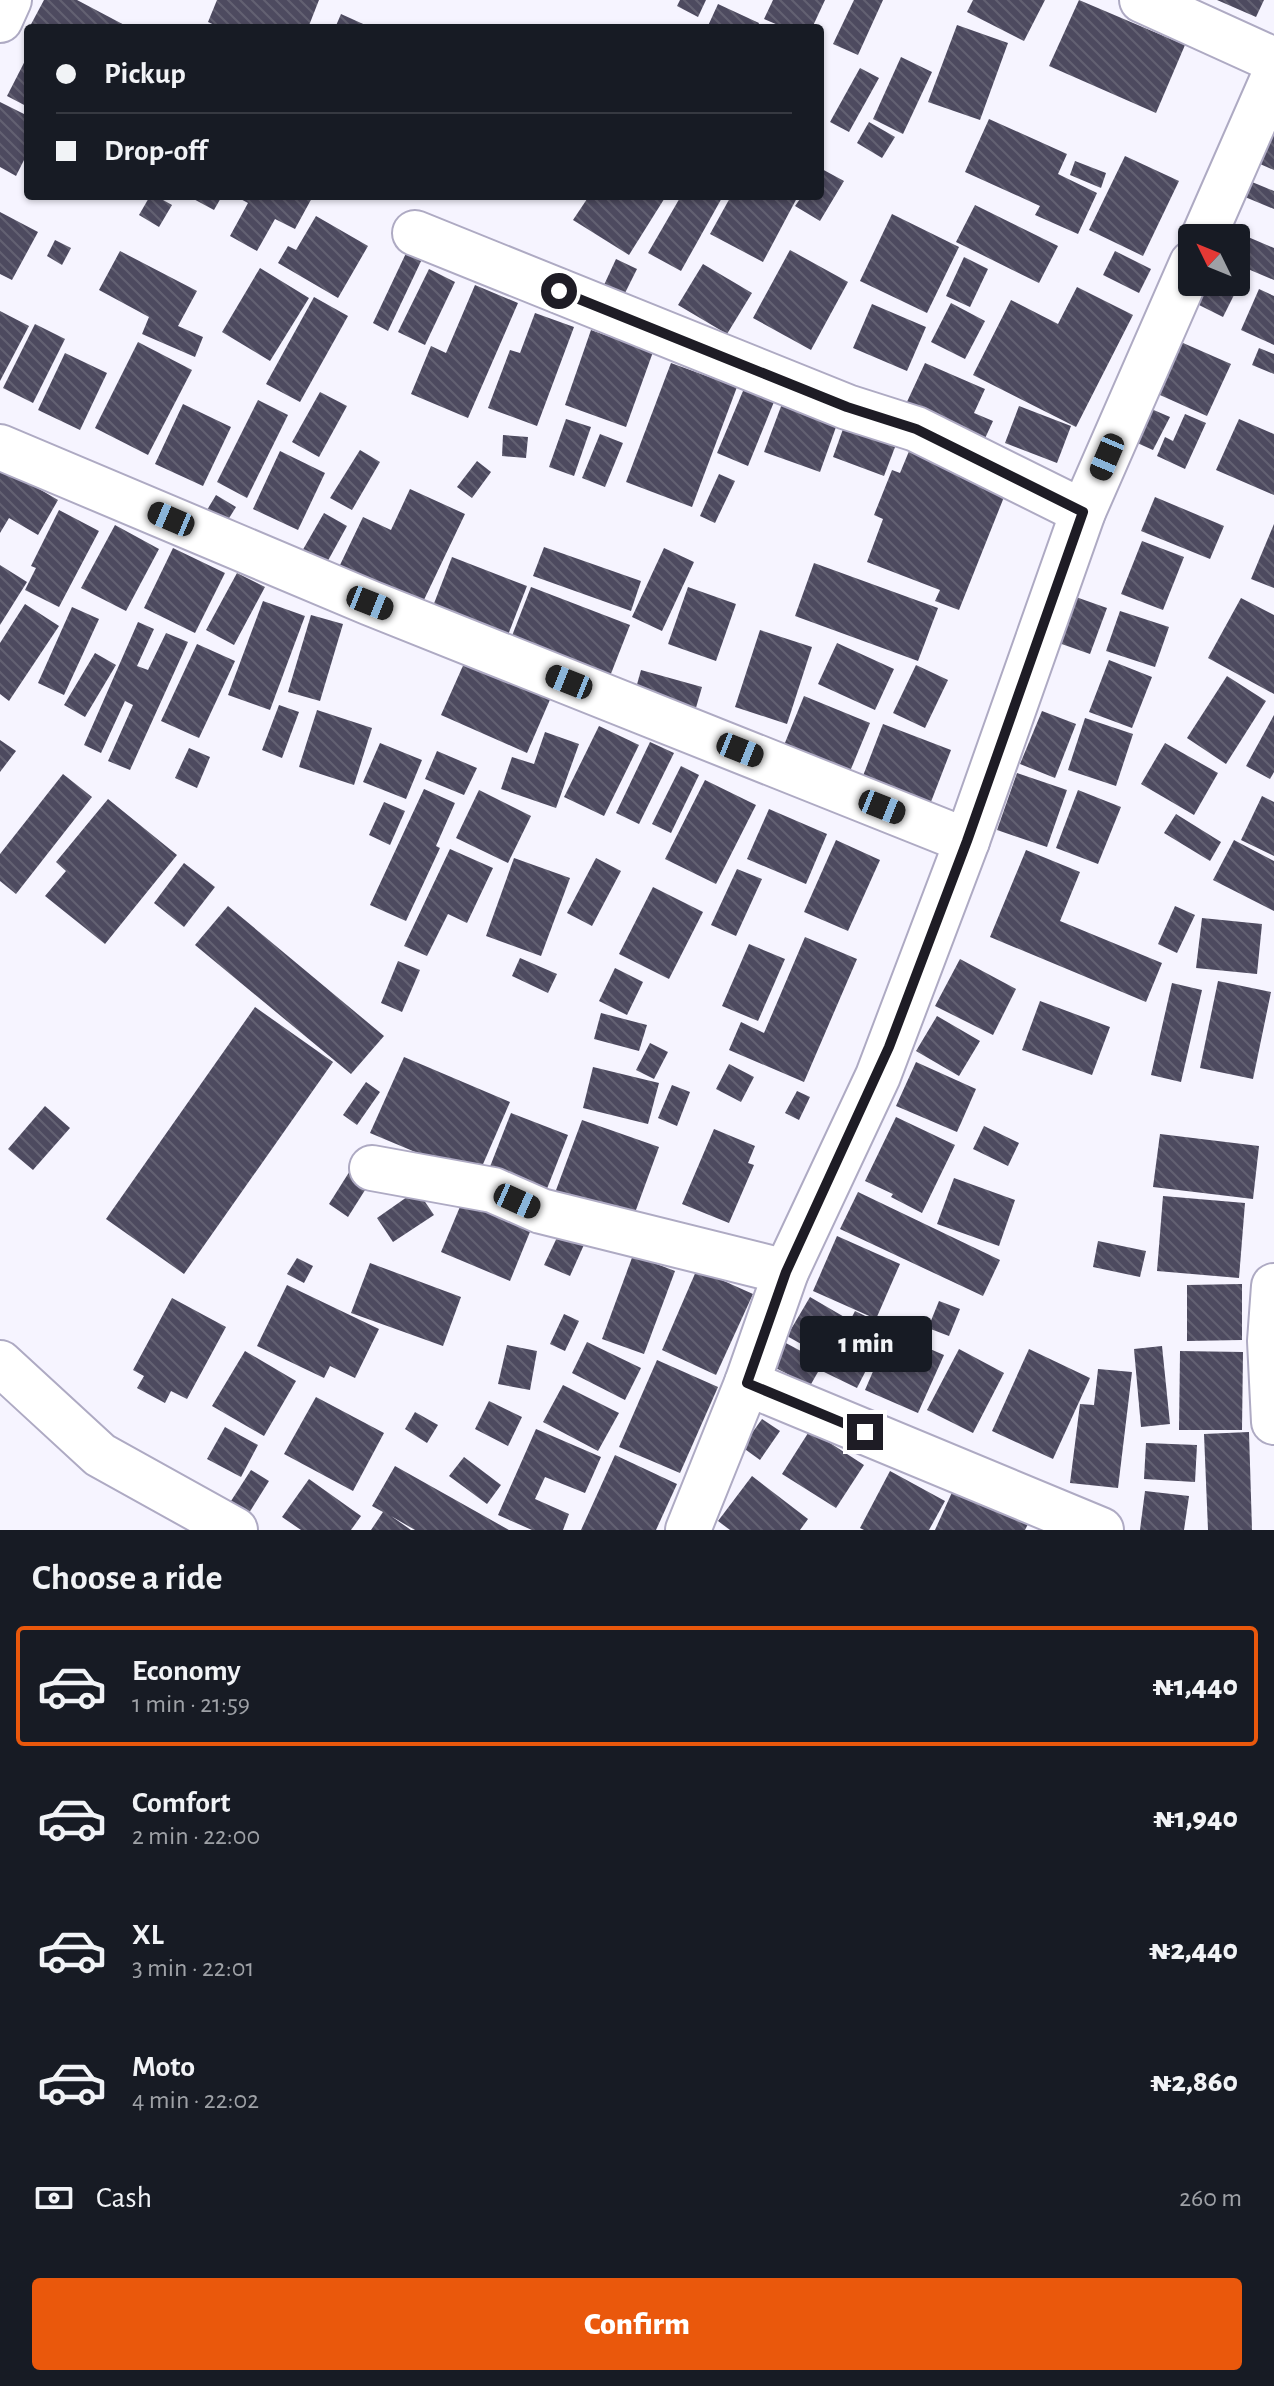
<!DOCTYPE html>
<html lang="en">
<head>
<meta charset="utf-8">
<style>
	body { margin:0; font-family:"Alegreya Sans",sans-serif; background:#20242c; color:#f1f3f6; height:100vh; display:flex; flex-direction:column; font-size:30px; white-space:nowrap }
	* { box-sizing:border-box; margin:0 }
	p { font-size:26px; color:#9ea1a6 }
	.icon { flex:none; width:44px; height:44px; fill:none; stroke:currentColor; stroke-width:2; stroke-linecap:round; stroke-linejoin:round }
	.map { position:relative; height:1530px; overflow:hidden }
	.sheet { display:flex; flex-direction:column; background:#171b24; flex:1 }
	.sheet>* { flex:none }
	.banner { position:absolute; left:24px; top:24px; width:800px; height:176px; border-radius:8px; box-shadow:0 2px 6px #0004; display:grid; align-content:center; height:176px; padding:0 32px; background:#171b24 }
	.needle { width:52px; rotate:313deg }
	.controls { position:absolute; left:1178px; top:224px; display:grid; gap:16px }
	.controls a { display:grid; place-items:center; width:72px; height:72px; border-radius:8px; background:#171b24; box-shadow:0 2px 6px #0004; font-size:40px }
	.end { position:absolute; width:36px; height:36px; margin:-18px; border:10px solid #1e1c25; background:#fff; box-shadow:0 0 0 4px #fff }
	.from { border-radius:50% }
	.bubble { position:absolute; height:56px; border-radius:8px; background:#171b24; box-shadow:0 2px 6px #0004; font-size:26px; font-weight:800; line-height:56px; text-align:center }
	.car { position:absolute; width:24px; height:48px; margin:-24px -12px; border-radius:10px; box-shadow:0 0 6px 2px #0007; background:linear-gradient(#222 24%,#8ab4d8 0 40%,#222 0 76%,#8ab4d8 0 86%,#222 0) }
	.banner b { display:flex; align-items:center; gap:28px; height:76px; font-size:30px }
	.banner b+b { border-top:2px solid #363941 }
	.banner i { width:20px; height:20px; background:#f1f3f6 }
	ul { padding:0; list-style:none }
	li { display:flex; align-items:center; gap:24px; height:120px; margin:0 16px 12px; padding:0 16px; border:4px solid transparent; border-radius:8px }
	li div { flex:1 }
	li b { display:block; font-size:30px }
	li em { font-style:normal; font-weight:800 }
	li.on { border-color:#ea580c }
	li>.icon { width:72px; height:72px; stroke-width:1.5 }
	h2 { padding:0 32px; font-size:36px; line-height:96px }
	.pay { display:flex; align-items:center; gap:20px; height:88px; padding:0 32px; font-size:30px }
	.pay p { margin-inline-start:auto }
	.button { display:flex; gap:16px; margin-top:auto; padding:16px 32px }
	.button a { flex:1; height:92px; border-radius:8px; background:#ea580c; color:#fff; font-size:32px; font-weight:800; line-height:92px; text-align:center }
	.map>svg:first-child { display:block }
	.building { fill:url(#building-back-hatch) }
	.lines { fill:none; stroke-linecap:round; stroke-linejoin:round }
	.minor-casing { stroke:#aeaac3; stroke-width:48 }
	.minor { stroke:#fff; stroke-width:44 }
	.route { stroke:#1e1c25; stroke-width:10 }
</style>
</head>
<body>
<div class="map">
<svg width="1274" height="1530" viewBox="0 0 1274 1530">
	<defs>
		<pattern id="building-back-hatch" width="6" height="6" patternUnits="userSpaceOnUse" patternTransform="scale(2)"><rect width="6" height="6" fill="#4d4a5f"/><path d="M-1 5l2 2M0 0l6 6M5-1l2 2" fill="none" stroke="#636172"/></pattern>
	</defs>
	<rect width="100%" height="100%" fill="#f6f4ff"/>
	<g class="building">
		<polygon points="44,0 77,0 130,28 29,28"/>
		<polygon points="217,0 319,0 308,28 221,28 208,22"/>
		<polygon points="680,0 706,0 698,17 677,6"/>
		<polygon points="773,0 825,0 812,28 785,28 764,19"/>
		<polygon points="854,0 883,0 858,55 833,44"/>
		<polygon points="973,0 1045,0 1024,41 967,12"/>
		<polygon points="1079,0 1185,45 1156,113 1049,66"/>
		<polygon points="1217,0 1264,0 1256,17"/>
		<polygon points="718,4 759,23 757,28 737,25 735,28 707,28"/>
		<polygon points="341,14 372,28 335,28"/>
		<polygon points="957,25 1008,43 980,120 928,102"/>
		<polygon points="28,55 28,107 7,96"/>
		<polygon points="901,57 932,72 903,134 873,119"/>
		<polygon points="860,68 879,78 849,132 830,122"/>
		<polygon points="0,102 28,116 28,152 16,176 0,167"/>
		<polygon points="989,119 1067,154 1058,174 1097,193 1078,234 1035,215 1040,206 965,172"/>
		<polygon points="869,122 895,137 882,158 857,143"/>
		<polygon points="1274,130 1274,170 1260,164"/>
		<polygon points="1125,156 1179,181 1143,256 1089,230"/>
		<polygon points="1075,161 1106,173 1101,188 1070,175"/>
		<polygon points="820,168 844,181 820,221 795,206 802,196 820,196"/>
		<polygon points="1252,182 1274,191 1274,209 1245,197"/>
		<polygon points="150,196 156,196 172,205 159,227 139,215"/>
		<polygon points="188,196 222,196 214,210"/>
		<polygon points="235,196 313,196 295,229 275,219 257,251 230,236 248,203"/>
		<polygon points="589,196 666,196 629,255 573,220"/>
		<polygon points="681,196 723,196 681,271 648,253"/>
		<polygon points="731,196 798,196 763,262 710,234"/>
		<polygon points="975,205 1058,246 1039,283 956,242"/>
		<polygon points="0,212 38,232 12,280 0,274"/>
		<polygon points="892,214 959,247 927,313 860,281"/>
		<polygon points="316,216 368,246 338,298 278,263 288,246 296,250"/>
		<polygon points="1227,228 1274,248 1274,280 1236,264 1236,238 1223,238"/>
		<polygon points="55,240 71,248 62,265 47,256"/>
		<polygon points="408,249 423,257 388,331 373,323"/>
		<polygon points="790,250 848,282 811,350 753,318"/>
		<polygon points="120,251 197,291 178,326 203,337 195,357 142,334 149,317 99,290"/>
		<polygon points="1115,251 1151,269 1139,293 1103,275"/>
		<polygon points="964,257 988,269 970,307 946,296"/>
		<polygon points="616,259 637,269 624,295 604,285"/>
		<polygon points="703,264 752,293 727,334 678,305"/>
		<polygon points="260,268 309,298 270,361 222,332"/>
		<polygon points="429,269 455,282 425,345 398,332"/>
		<polygon points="1206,282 1234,295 1223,317 1189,300"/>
		<polygon points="475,285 518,303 468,418 411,394 431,346 446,353"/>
		<polygon points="1077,287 1133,315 1076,427 973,375 1011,300 1058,324"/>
		<polygon points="1259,289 1274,296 1274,345 1241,330"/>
		<polygon points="314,297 348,316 300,402 266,384"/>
		<polygon points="951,303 985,321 965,359 931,342"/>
		<polygon points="872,304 926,327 907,371 853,348"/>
		<polygon points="0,311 29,326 0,381"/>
		<polygon points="535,313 574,327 537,426 488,408 510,350 520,353"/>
		<polygon points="35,324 65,339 33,403 3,388"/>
		<polygon points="591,330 653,352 626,427 565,405"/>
		<polygon points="1174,339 1231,364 1207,416 1151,391"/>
		<polygon points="138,342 192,370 148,455 95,428"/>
		<polygon points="1259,348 1274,354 1274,374 1252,365"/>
		<polygon points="65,353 107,373 80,430 38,410"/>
		<polygon points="671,363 737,387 692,507 626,482"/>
		<polygon points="925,363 985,389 974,413 993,421 981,447 906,404"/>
		<polygon points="748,379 778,392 748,466 717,453"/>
		<polygon points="320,392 347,406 319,457 292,442"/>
		<polygon points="786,393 841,413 820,472 764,452"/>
		<polygon points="258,400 288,415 247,498 217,482"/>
		<polygon points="183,404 231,427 203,486 155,464"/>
		<polygon points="1142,405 1170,417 1153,450 1126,438"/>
		<polygon points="1019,406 1071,426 1057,463 1005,443"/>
		<polygon points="1185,414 1206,423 1185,469 1157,456 1165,437 1173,441"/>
		<polygon points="848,415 900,434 884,476 833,457"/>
		<polygon points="566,419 591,427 574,476 549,467"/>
		<polygon points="1239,419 1274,434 1274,495 1216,470"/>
		<polygon points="600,434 623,443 605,487 582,478"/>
		<polygon points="503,435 528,437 526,458 502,456"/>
		<polygon points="912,444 1010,482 959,610 935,601 940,590 867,562 883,519 874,515 892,470 900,473"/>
		<polygon points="360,450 380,462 352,510 330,498"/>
		<polygon points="280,451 325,473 298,530 253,509"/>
		<polygon points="477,461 491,472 472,498 457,487"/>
		<polygon points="0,466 58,500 38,535 9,518 0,533"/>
		<polygon points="719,474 735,481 715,523 700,516"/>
		<polygon points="410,489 465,514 422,604 340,565 363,517 391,530"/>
		<polygon points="216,495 236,507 221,531 201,520"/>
		<polygon points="1155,497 1224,526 1210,559 1141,531"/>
		<polygon points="59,510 99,531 59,607 25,590 36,568 31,566"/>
		<polygon points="324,513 347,526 325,566 301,553"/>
		<polygon points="1274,524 1274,588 1251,579"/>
		<polygon points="115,525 159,549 126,611 81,588"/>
		<polygon points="1142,541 1184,557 1163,610 1121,594"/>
		<polygon points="544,547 641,581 631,611 533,576"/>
		<polygon points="173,548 225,573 195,633 144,608"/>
		<polygon points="664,548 694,562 662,631 632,617"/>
		<polygon points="452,557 527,586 503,648 428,619"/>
		<polygon points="814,563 938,608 918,661 795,616"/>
		<polygon points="0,565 27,582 0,625"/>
		<polygon points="237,573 265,587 234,645 206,630"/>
		<polygon points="531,587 630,625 605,689 506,651"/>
		<polygon points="688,587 736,604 716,661 668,644"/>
		<polygon points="1073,596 1107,608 1090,654 1056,642"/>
		<polygon points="1241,598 1274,615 1274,694 1208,658"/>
		<polygon points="263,601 305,616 270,710 228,695"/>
		<polygon points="25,604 59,626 9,701 0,694 0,643"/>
		<polygon points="72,607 99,619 64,695 38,683"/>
		<polygon points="1120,611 1169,627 1155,667 1106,651"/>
		<polygon points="311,615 343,624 320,701 288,692"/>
		<polygon points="138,622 154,629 137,666 148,670 166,633 188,642 130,770 108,761 133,705 125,701 101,753 84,745"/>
		<polygon points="760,630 812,647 787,724 735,707"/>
		<polygon points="837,643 894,669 875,710 818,684"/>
		<polygon points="197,644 235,661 199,738 161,721"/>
		<polygon points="470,650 555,688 527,753 441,715"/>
		<polygon points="95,653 116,665 85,717 64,705"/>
		<polygon points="1109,660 1152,677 1132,728 1089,712"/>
		<polygon points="916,665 948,680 925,728 893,713"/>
		<polygon points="641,670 702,687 693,718 631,706"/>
		<polygon points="1227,676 1266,701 1226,764 1187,738"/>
		<polygon points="804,696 870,723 846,781 780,755"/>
		<polygon points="279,705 299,712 282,758 262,750"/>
		<polygon points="317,710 372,728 354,785 299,767"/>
		<polygon points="1042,711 1076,724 1055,778 1020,764"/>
		<polygon points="1274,715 1274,772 1270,779 1246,766"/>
		<polygon points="1085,718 1133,734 1116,786 1068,770"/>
		<polygon points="883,724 951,750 929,807 861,781"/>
		<polygon points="599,726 639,745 604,816 564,797"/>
		<polygon points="545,732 579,744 556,808 501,789 512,757 534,764"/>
		<polygon points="0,740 16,751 0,772"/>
		<polygon points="650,742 674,753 639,824 616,813"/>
		<polygon points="380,743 422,760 406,799 363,782"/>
		<polygon points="1165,743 1218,773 1194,815 1141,784"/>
		<polygon points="189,748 210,757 197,788 175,778"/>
		<polygon points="437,751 477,768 464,795 425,779"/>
		<polygon points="681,766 699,775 671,833 652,824"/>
		<polygon points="1017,773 1067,790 1047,847 997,830"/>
		<polygon points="63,774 92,797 16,894 0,881 0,854"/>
		<polygon points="705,780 756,805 716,884 665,859"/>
		<polygon points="424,789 455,803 436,846 440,848 406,921 370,905"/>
		<polygon points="479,790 531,816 508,863 456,838"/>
		<polygon points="1078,790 1121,807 1098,864 1056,848"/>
		<polygon points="1262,796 1274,802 1274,856 1241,840"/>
		<polygon points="108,799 177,855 105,944 45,896 66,871 56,862"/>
		<polygon points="384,802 405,811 390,845 369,835"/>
		<polygon points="769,809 827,834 806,884 747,859"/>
		<polygon points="1176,814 1221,842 1210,861 1164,833"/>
		<polygon points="836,840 880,860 848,931 804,912"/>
		<polygon points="1234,840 1274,861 1274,911 1213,880"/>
		<polygon points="450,849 493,868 467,923 448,914 427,956 404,946"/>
		<polygon points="1026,850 1080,872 1060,921 1162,963 1146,1002 990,937"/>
		<polygon points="514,858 570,878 541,956 486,936"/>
		<polygon points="596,858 621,871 592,926 567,913"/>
		<polygon points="184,863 215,887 184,927 154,903"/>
		<polygon points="737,869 762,879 736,936 711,925"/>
		<polygon points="653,887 703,912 669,979 619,954"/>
		<polygon points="228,906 384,1036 351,1074 195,945"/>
		<polygon points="1175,906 1195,915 1177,953 1158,944"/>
		<polygon points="1202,918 1262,924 1257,974 1196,968"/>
		<polygon points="805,937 857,959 804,1082 729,1050 741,1022 764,1033"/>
		<polygon points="749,944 785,959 758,1021 722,1006"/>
		<polygon points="520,958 557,974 548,993 512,976"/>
		<polygon points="960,959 1016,989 993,1035 935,1006"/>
		<polygon points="398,961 420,970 402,1012 381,1003"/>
		<polygon points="615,968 643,982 627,1015 599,1001"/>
		<polygon points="1218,981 1271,992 1253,1079 1200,1068"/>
		<polygon points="1172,983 1202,990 1181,1082 1151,1075"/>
		<polygon points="1040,1001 1110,1027 1092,1075 1022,1050"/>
		<polygon points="255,1007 333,1062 184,1274 106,1219"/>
		<polygon points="601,1013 647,1025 639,1051 594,1039"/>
		<polygon points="937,1016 980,1041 959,1076 916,1051"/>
		<polygon points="650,1043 668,1052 654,1079 636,1070"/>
		<polygon points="404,1057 510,1102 477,1178 370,1133"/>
		<polygon points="916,1062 976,1089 957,1132 896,1106"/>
		<polygon points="729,1064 754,1077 741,1102 716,1089"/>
		<polygon points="593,1067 659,1083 648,1124 583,1108"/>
		<polygon points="366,1082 380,1092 357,1125 343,1115"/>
		<polygon points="672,1085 690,1092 677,1126 658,1118"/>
		<polygon points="797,1091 810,1097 799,1120 785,1113"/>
		<polygon points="45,1106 70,1128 33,1170 8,1149"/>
		<polygon points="511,1113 568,1135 541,1204 484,1182"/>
		<polygon points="896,1117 955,1145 922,1213 891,1197 893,1194 865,1181"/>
		<polygon points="582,1120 659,1147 629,1229 552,1201"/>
		<polygon points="984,1126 1019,1143 1008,1166 973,1149"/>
		<polygon points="714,1129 755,1146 748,1163 754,1165 729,1223 682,1204"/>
		<polygon points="1160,1134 1259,1146 1253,1199 1153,1187"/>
		<polygon points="353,1166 372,1179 348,1217 329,1204"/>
		<polygon points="954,1178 1015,1200 999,1246 937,1224"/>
		<polygon points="417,1190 434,1215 393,1242 377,1218"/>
		<polygon points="467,1190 536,1217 510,1281 441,1252"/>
		<polygon points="858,1192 1000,1260 983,1296 840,1229"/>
		<polygon points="1163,1196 1245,1203 1239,1278 1157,1271"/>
		<polygon points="562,1227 587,1238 570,1276 544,1265"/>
		<polygon points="837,1236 900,1264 876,1319 813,1291"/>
		<polygon points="1098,1241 1146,1251 1140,1277 1093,1267"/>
		<polygon points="633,1255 675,1271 644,1354 602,1339"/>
		<polygon points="297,1258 313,1266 304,1283 287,1274"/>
		<polygon points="370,1263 461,1297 443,1346 351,1313"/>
		<polygon points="697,1269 753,1294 716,1375 662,1350"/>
		<polygon points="1242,1284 1242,1340 1187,1341 1187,1285"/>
		<polygon points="287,1285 379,1329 355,1378 330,1366 324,1378 257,1346"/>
		<polygon points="810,1297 846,1318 824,1357 787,1336"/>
		<polygon points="172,1298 226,1327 187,1399 171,1391 165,1403 137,1388 144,1376 133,1370"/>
		<polygon points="939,1301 960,1309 949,1336 928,1328"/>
		<polygon points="855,1311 888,1327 857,1388 824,1372"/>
		<polygon points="564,1314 579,1321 565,1351 550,1344"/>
		<polygon points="890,1332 944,1355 918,1413 865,1390"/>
		<polygon points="587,1342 641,1368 625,1400 572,1373"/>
		<polygon points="784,1342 823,1363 810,1386 772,1366"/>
		<polygon points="507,1345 537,1351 530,1390 498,1384"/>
		<polygon points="1162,1346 1170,1424 1141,1427 1134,1349"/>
		<polygon points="959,1349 1004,1373 973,1433 927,1410"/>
		<polygon points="1029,1349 1090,1378 1053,1459 992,1431"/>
		<polygon points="245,1351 296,1381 264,1436 212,1406"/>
		<polygon points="1180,1351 1243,1352 1242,1430 1179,1430"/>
		<polygon points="657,1360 718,1387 680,1473 619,1447"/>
		<polygon points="1098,1369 1132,1372 1118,1488 1070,1483 1080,1404 1094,1405"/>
		<polygon points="563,1385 619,1413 598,1451 543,1422"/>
		<polygon points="316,1397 384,1433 353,1491 284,1454"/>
		<polygon points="489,1401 522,1417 508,1446 475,1429"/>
		<polygon points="415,1412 438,1425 427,1443 405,1429"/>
		<polygon points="762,1419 780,1431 760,1460 742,1447"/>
		<polygon points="225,1427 258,1445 241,1477 207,1459"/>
		<polygon points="536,1429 601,1457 585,1493 545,1477 535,1499 569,1514 563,1530 532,1530 498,1515"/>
		<polygon points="810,1430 864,1465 836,1508 782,1474"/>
		<polygon points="1249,1432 1252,1530 1208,1530 1204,1434"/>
		<polygon points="1146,1443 1197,1445 1195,1482 1144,1479"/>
		<polygon points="615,1455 677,1484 656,1530 581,1530"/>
		<polygon points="464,1457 501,1485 487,1504 449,1476"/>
		<polygon points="395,1466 509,1530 415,1530 391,1516 411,1530 371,1530 383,1512 372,1506"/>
		<polygon points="251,1470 269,1481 249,1513 231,1501"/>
		<polygon points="890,1471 945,1501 929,1530 864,1530 860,1528"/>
		<polygon points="752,1476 808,1519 800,1530 730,1530 718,1521"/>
		<polygon points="309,1479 361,1516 351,1530 301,1530 282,1517"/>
		<polygon points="954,1488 1029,1522 1025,1530 935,1530"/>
		<polygon points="1145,1491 1189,1496 1184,1530 1140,1530"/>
	</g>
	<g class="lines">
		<g class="minor-casing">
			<g id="minor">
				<polyline points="1142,0 1274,60"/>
				<polyline points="0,20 9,0"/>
				<polyline points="415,233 847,407 916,429 1083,512"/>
				<polyline points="1203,238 1274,76"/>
				<polyline points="0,447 370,603 967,841"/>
				<polyline points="372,1168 493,1190 541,1211 786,1272"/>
				<polyline points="1274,1286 1270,1341 1274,1422"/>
				<polyline points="0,1363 100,1455 235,1530"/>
				<polyline points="747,1383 1101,1530"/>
				<polyline points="688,1530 747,1383 786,1272 878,1076 967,841 1083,512 1192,263"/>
			</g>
		</g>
		<use href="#minor" class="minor"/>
	</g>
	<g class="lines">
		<polyline class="route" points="559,291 847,407 916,429 1083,512 967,841 889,1047 786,1272 747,1383 865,1432"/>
	</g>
</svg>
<div class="controls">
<a><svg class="needle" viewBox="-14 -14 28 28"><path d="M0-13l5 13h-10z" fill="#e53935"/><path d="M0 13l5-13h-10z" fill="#9ea1a6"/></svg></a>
</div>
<i class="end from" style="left:559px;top:291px"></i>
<i class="end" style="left:865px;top:1432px"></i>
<div class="bubble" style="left:800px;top:1316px;width:132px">1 min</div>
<i class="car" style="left:1107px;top:457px;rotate:203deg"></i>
<i class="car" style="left:171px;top:519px;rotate:293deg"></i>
<i class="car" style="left:370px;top:603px;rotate:112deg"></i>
<i class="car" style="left:569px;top:682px;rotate:292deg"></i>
<i class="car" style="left:740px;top:750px;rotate:112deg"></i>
<i class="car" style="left:882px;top:807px;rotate:112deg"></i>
<i class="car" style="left:517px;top:1201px;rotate:114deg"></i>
<div class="banner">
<b><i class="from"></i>Pickup</b>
<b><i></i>Drop-off</b>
</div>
</div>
<section class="sheet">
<h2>Choose a ride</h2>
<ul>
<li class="on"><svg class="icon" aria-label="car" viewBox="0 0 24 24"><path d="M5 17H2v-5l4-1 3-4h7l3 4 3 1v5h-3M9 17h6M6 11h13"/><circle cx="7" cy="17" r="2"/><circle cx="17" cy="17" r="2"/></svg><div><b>Economy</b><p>1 min · 21:59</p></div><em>₦1,440</em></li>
<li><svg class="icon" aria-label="car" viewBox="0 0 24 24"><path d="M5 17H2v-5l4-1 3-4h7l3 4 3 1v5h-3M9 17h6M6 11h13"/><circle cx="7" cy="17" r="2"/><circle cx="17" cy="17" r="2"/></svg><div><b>Comfort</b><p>2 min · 22:00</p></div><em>₦1,940</em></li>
<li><svg class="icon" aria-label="car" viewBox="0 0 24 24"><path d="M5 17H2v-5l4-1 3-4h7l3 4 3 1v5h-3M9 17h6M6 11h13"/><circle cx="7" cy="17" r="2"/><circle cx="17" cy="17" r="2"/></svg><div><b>XL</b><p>3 min · 22:01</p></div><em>₦2,440</em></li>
<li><svg class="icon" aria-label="car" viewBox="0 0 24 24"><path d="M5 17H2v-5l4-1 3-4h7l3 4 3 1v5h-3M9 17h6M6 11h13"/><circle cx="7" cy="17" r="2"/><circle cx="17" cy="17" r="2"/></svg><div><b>Moto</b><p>4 min · 22:02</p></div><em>₦2,860</em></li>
</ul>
<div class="pay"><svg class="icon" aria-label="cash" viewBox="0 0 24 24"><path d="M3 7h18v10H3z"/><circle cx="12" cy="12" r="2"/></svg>Cash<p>260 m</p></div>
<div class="button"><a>Confirm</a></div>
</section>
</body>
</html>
